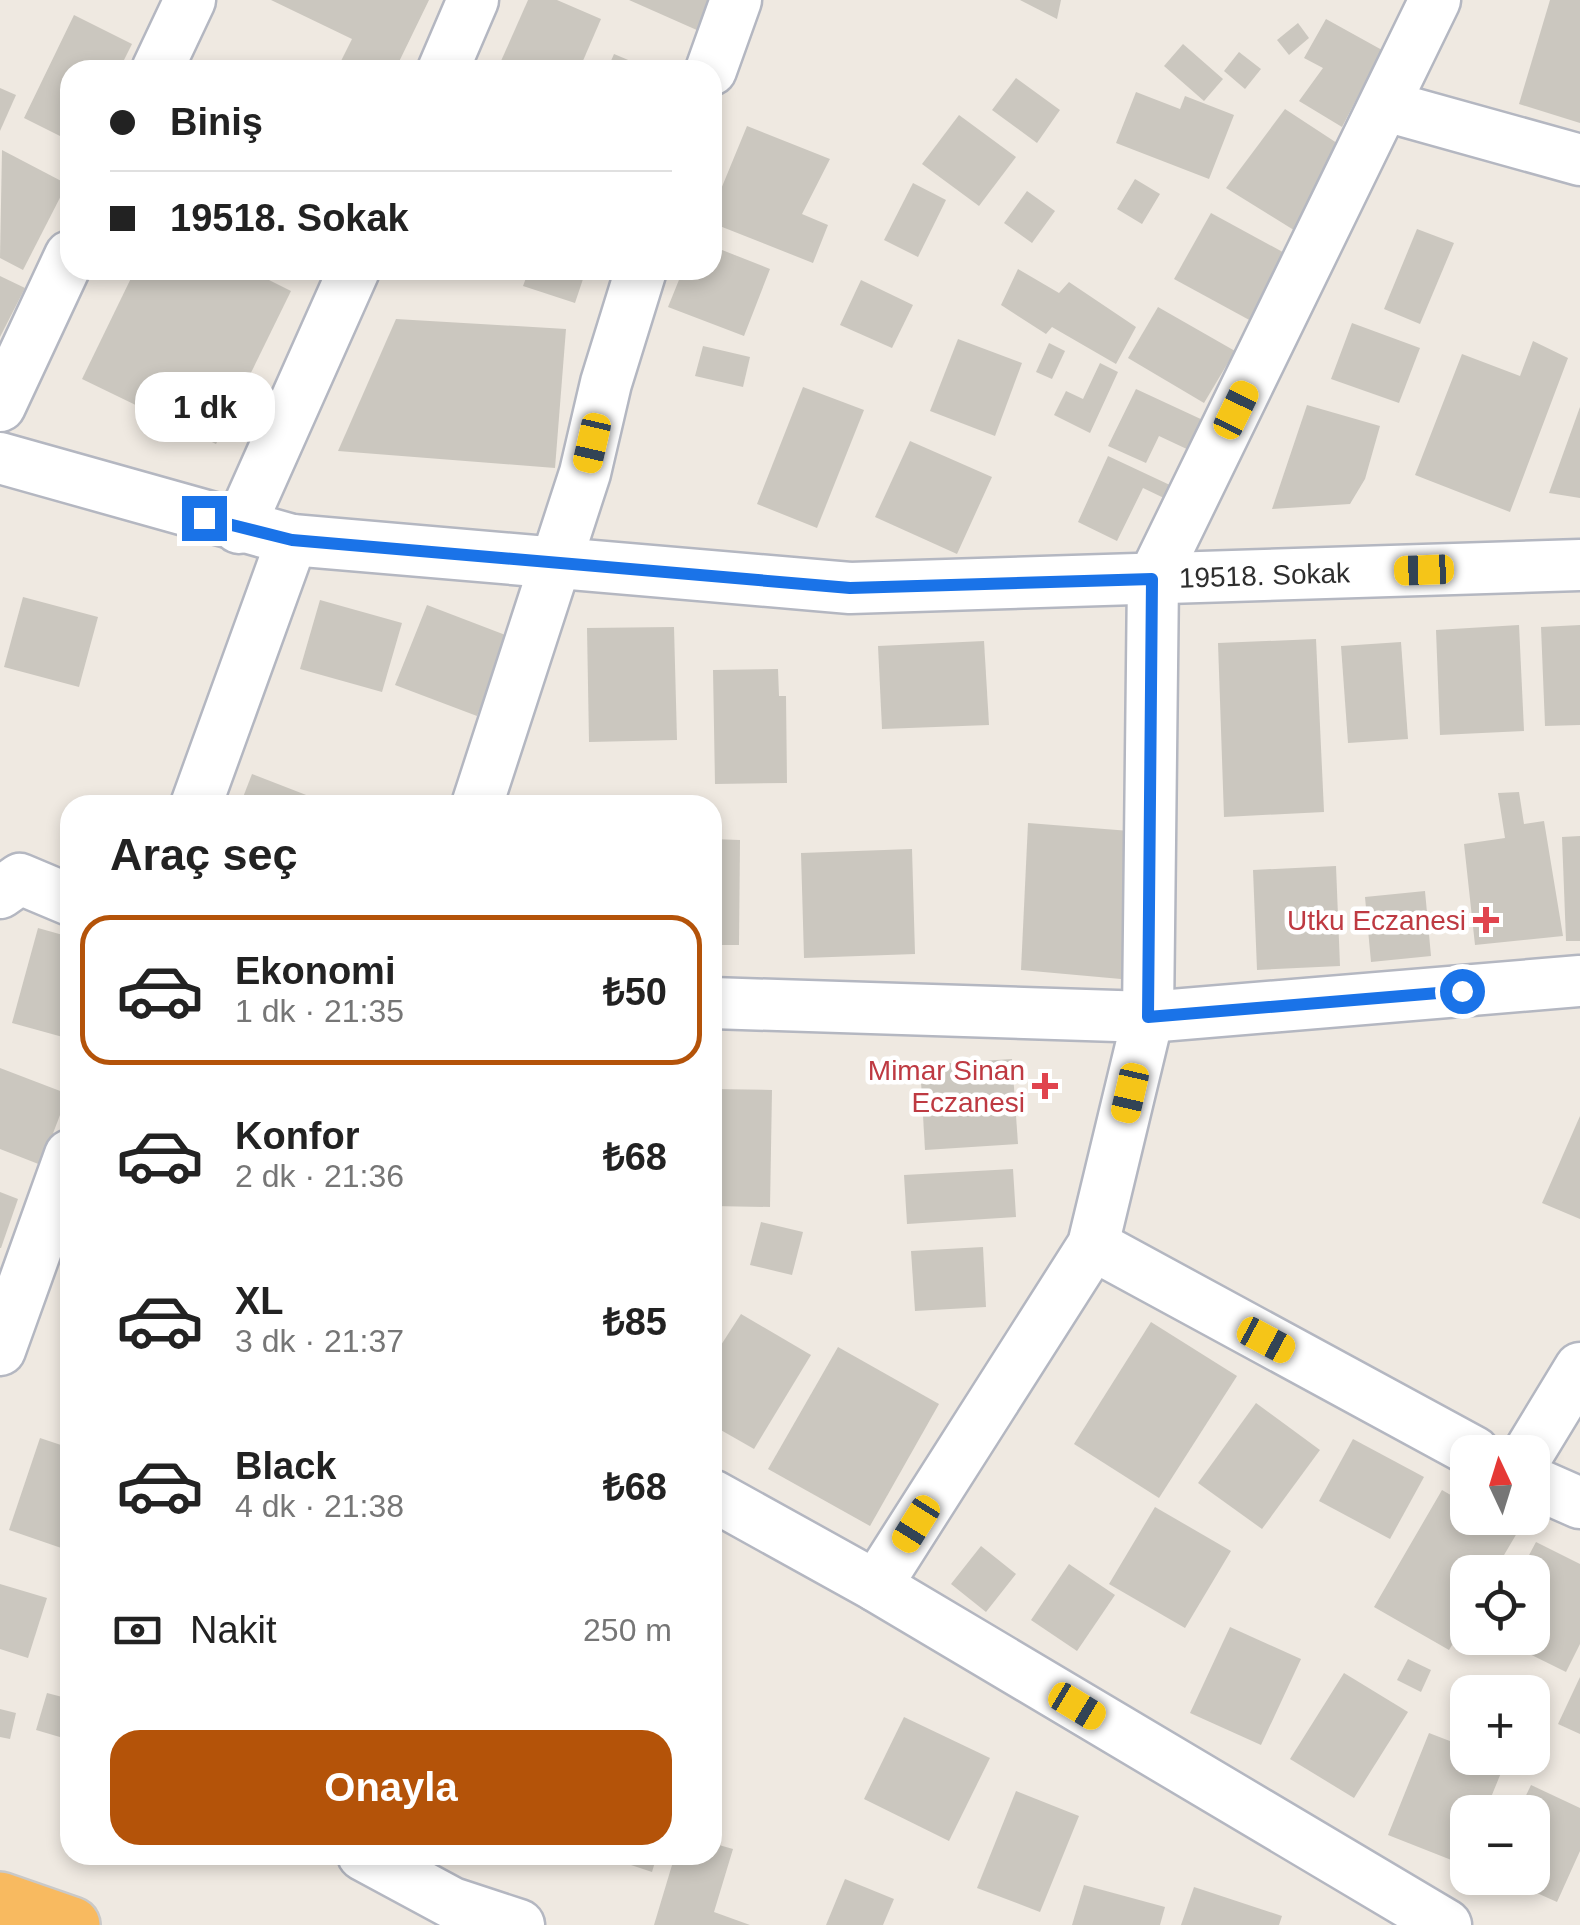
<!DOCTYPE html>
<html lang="tr">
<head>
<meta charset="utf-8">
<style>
	body { margin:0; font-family:Arial,sans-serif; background:#f2f2f2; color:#222; height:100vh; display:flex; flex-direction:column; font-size:38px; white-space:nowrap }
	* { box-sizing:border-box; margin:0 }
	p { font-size:32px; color:#767676 }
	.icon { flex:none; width:55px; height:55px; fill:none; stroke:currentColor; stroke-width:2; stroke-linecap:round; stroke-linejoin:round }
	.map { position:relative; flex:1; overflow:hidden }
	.panel { position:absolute; left:60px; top:795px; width:662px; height:1070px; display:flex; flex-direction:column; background:#fff; border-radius:30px; box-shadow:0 5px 15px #0003 }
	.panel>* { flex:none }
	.hud { position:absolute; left:60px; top:60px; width:662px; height:220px; border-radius:30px; box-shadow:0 5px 15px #0003; display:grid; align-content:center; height:220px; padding:0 50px; background:#fff }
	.needle { width:65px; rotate:356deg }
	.controls { position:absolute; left:1450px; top:1435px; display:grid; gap:20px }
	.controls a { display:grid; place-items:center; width:100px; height:100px; border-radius:20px; background:#fff; box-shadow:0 5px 15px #0003; font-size:50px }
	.end { position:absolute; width:45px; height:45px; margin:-22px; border:12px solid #1a73e8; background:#fff; box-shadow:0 0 0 5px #fff }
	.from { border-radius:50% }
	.bubble { position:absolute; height:70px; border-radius:30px; background:#fff; box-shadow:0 5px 15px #0003; font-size:32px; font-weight:700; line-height:70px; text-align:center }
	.car { position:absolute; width:30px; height:60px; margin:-30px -15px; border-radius:12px; box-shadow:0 0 8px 2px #0007; background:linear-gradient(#f5c518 24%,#345 0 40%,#f5c518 0 76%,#345 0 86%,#f5c518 0) }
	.hud b { display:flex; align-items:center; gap:35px; height:95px; font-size:38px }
	.hud b+b { border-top:2px solid #e0e0e0 }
	.hud i { width:25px; height:25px; background:#222 }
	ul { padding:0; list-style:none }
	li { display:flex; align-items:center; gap:30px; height:150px; margin:0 20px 15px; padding:0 30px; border:5px solid transparent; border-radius:30px }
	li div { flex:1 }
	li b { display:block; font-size:38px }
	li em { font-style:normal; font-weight:700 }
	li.on { border-color:#b45309 }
	li>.icon { width:90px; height:90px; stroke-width:1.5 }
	h2 { padding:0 50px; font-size:45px; line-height:120px }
	.pay { display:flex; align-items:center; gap:25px; height:110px; padding:0 50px; font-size:38px }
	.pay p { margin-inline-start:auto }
	.action { display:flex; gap:20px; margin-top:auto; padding:20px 50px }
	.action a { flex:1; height:115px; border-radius:30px; background:#b45309; color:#fff; font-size:40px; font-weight:700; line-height:115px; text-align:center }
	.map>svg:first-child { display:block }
	.building { fill:#cbc7bf }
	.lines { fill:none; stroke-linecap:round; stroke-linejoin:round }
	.minor-casing { stroke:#b4b7c1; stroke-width:55 }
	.trunk-casing { stroke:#c9c9c9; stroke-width:60 }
	.minor { stroke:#fff; stroke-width:50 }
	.trunk { stroke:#f8ba60; stroke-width:55 }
	.route { stroke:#1a73e8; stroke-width:12 }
	.health-dot { fill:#e0444e; stroke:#fff; stroke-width:4 }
	.labels { text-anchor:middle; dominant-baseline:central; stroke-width:9; stroke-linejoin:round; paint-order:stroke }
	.street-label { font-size:28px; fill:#2e2e2e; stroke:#fff }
	.health-label { font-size:28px; fill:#be3a42; stroke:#fff; text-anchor:end }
</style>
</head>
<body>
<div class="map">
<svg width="1580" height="1925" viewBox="0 0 1580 1925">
	<rect width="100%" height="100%" fill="#efe9e1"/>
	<g class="building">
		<polygon points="271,0 429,0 395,70 337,69 352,39"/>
		<polygon points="528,0 557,0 601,19 579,70 497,70"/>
		<polygon points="629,0 713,0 699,31"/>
		<polygon points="1020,0 1061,0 1057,19"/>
		<polygon points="1550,0 1580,0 1580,123 1519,104"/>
		<polygon points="74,15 132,44 119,70 70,70 70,141 24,118"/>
		<polygon points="1326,19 1382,50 1342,127 1299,101 1323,68 1304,58"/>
		<polygon points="1298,23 1309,38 1289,55 1277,40"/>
		<polygon points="1183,44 1223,79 1204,101 1164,66"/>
		<polygon points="1239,52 1261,69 1245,89 1224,71"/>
		<polygon points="614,54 652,70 607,70"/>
		<polygon points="1016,78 1060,110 1037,143 992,110"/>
		<polygon points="0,88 16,95 0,131"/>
		<polygon points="1136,92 1180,109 1185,96 1234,115 1209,179 1116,143"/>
		<polygon points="1285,109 1343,147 1297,232 1226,188"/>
		<polygon points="959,115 1016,157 979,206 922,164"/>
		<polygon points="747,126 830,159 802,214 828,225 813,263 712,223 712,211"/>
		<polygon points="2,150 67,184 23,270 0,258"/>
		<polygon points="1135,179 1160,194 1142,224 1117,209"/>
		<polygon points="913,183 946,200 918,257 884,240"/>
		<polygon points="1027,191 1055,211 1032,243 1004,223"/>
		<polygon points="1211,213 1290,256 1253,322 1174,279"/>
		<polygon points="1417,229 1454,243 1420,324 1384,309"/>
		<polygon points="712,246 770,269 744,336 668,307 683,270 712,270"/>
		<polygon points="1018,269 1059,293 1069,282 1136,327 1116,364 1052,327 1046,334 1001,305"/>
		<polygon points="135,270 249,270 291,291 216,444 82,379"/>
		<polygon points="529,270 586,270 575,303 523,286"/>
		<polygon points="0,276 25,288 0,337"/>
		<polygon points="861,280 913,305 892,348 840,325"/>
		<polygon points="1158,307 1235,351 1204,403 1128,358"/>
		<polygon points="396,319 566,329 555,468 338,451"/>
		<polygon points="1352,323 1420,348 1399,403 1331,379"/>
		<polygon points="958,339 1022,363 995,436 930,411"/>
		<polygon points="1533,341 1568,358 1510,512 1415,475 1462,354 1520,376"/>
		<polygon points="1049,343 1065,351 1052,379 1036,372"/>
		<polygon points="703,346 750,357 743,387 695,376"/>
		<polygon points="1100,363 1118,372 1090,433 1054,415 1066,391 1083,399"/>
		<polygon points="803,387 864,410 817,528 757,504"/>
		<polygon points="1136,389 1205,421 1191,451 1159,436 1146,463 1108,446"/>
		<polygon points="1307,405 1380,426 1365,479 1350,504 1272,509"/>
		<polygon points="1580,407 1580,498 1549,493"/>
		<polygon points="910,441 992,477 957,554 875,517"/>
		<polygon points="1108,456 1172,486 1166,499 1143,488 1117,541 1078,522"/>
		<polygon points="23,597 98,617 79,687 4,667"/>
		<polygon points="320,600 402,623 382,692 300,669"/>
		<polygon points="427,605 508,636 477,716 395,685"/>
		<polygon points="1519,625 1524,731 1440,735 1436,630"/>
		<polygon points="1580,625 1580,725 1545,726 1541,627"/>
		<polygon points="674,627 677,740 589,742 587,628"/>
		<polygon points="1316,639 1324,812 1224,817 1218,643"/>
		<polygon points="984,641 989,725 882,729 878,646"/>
		<polygon points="1401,642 1408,739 1348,743 1341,646"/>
		<polygon points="778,669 779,696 786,696 787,783 715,784 713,670"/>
		<polygon points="252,774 332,805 240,805"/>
		<polygon points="1519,792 1524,824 1544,821 1563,936 1475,945 1464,844 1505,838 1498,793"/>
		<polygon points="1028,823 1130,831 1121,979 1021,970"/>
		<polygon points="1580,836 1580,941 1566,941 1562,837"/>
		<polygon points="712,839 740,840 739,945 712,945"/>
		<polygon points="912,849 915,954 804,958 801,853"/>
		<polygon points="1336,866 1340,966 1257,970 1253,870"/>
		<polygon points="1425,891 1431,956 1371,962 1365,897"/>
		<polygon points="38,928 70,937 70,1039 12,1023"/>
		<polygon points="1012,1059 1018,1144 925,1150 920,1065"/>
		<polygon points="0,1068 68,1094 41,1165 0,1149"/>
		<polygon points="712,1089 772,1090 770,1207 712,1206"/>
		<polygon points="1580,1116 1580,1219 1542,1203"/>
		<polygon points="1013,1169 1016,1217 907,1224 904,1175"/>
		<polygon points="0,1192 18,1199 1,1248 0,1248"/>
		<polygon points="761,1222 803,1232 792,1275 750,1265"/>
		<polygon points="983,1247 986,1307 915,1311 911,1251"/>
		<polygon points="741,1314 811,1355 754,1449 712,1425 712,1359"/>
		<polygon points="1151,1322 1237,1376 1159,1498 1074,1444"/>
		<polygon points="838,1347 939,1404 870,1526 768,1469"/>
		<polygon points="1256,1403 1320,1450 1262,1529 1198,1483"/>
		<polygon points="40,1438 70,1448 70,1551 9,1530"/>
		<polygon points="1353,1439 1424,1477 1390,1539 1319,1501"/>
		<polygon points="1442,1490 1468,1505 1468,1518 1489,1518 1517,1533 1494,1572 1468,1572 1468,1618 1449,1650 1374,1607"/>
		<polygon points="1155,1507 1231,1551 1185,1628 1109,1584"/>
		<polygon points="1536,1542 1580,1564 1580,1644 1566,1672 1497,1638 1532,1638 1532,1572 1520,1572"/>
		<polygon points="981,1546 1016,1574 986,1612 951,1584"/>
		<polygon points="1069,1564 1115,1595 1077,1651 1031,1620"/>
		<polygon points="0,1584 47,1598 28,1658 0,1649"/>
		<polygon points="1230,1627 1301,1659 1261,1745 1190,1713"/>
		<polygon points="1408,1659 1431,1670 1421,1692 1397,1680"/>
		<polygon points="1344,1673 1408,1712 1354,1798 1290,1759"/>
		<polygon points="1580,1677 1580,1734 1558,1724"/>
		<polygon points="47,1693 70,1699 70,1740 36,1730"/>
		<polygon points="0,1709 16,1713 10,1739 0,1737"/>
		<polygon points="904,1717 990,1758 949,1841 864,1799"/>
		<polygon points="1429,1733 1468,1748 1468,1758 1505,1763 1485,1812 1468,1812 1464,1865 1388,1835"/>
		<polygon points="1531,1785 1580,1808 1580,1851 1557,1902 1503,1878 1532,1878 1532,1812 1518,1812"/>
		<polygon points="1016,1791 1079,1816 1040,1912 977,1888"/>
		<polygon points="712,1843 733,1849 714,1912 750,1925 654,1925 675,1855 712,1855"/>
		<polygon points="601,1855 657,1855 652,1872"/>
		<polygon points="845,1879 894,1899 883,1925 826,1925"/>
		<polygon points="1084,1885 1165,1907 1160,1925 1072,1925"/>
		<polygon points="1194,1887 1282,1916 1279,1925 1181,1925"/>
	</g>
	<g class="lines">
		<g class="minor-casing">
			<g id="minor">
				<polyline points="157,70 190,0"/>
				<polyline points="443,70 473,0"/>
				<polyline points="711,70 736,0"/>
				<polyline points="1386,106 1580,160"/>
				<polyline points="0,406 70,256"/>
				<path id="s1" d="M0,458L292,540L850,588L1580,565"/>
				<polyline points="239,528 354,270"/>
				<polyline points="196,805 292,540"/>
				<polyline points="477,805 585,473 606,383 641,270"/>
				<polyline points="0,893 20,879 70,900"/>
				<polyline points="712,1003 1148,1017 1580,981"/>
				<polyline points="1093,1245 1474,1452"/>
				<polyline points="0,1350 70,1155"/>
				<polyline points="1529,1452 1580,1368"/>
				<polyline points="1532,1482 1580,1503"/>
				<polyline points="712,1495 876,1586 1446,1925"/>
				<polyline points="876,1586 1093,1245 1148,1017 1153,579 1435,0"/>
				<polyline points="363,1855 452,1903 519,1925"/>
			</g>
		</g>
		<g class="trunk-casing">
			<polyline id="trunk" points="0,1900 72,1925"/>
		</g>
		<use href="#minor" class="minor"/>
		<use href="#trunk" class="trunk"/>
	</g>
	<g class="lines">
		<polyline class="route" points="204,518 292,540 850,588 1152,579 1148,1017 1462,991"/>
	</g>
	<g class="health-dot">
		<path d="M1481 905h10v10h10v10h-10v10h-10v-10h-10v-10h10z"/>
		<path d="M1040 1071h10v10h10v10h-10v10h-10v-10h-10v-10h10z"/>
	</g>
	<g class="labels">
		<g class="street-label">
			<text stroke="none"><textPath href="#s1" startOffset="1278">19518. Sokak</textPath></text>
		</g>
		<g class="health-label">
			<text x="1466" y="920">Utku Eczanesi</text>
			<text x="1025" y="1070">Mimar Sinan<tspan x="1025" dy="32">Eczanesi</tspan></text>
		</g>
	</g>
</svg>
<div class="controls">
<a><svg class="needle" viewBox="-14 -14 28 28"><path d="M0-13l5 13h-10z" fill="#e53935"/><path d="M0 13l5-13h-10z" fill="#767676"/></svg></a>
<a><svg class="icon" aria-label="locate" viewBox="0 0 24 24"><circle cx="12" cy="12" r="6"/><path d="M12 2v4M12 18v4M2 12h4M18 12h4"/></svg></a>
<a>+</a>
<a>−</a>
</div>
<i class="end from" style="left:1462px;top:991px"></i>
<i class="end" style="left:204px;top:518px"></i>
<div class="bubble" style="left:135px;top:372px;width:140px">1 dk</div>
<i class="car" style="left:1236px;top:410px;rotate:26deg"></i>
<i class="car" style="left:592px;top:443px;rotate:193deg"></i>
<i class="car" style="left:1424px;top:570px;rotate:268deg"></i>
<i class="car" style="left:1130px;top:1093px;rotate:193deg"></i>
<i class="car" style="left:1266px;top:1340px;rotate:118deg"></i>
<i class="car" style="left:916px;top:1524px;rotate:212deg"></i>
<i class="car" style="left:1077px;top:1706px;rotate:121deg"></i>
<div class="hud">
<b><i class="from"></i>Biniş</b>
<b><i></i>19518. Sokak</b>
</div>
<section class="panel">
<h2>Araç seç</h2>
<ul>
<li class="on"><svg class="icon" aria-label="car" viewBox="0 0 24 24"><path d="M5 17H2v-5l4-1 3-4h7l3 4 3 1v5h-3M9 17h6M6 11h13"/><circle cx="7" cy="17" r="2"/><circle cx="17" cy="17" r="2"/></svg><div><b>Ekonomi</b><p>1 dk · 21:35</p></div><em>₺50</em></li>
<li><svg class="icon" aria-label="car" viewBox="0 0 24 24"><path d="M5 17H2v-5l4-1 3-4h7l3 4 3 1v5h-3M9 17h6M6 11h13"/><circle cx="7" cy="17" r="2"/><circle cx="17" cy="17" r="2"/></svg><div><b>Konfor</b><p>2 dk · 21:36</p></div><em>₺68</em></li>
<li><svg class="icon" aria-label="car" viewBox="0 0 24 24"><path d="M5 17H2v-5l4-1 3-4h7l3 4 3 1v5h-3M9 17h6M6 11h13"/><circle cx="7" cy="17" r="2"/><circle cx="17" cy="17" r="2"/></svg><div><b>XL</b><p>3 dk · 21:37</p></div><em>₺85</em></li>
<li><svg class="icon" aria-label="car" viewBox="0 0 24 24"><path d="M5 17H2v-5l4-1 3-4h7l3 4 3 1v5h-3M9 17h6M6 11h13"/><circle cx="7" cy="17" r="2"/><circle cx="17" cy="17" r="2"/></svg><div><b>Black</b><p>4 dk · 21:38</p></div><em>₺68</em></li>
</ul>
<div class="pay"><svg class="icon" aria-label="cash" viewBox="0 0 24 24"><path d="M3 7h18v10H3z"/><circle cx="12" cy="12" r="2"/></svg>Nakit<p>250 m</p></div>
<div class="action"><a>Onayla</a></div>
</section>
</div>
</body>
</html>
